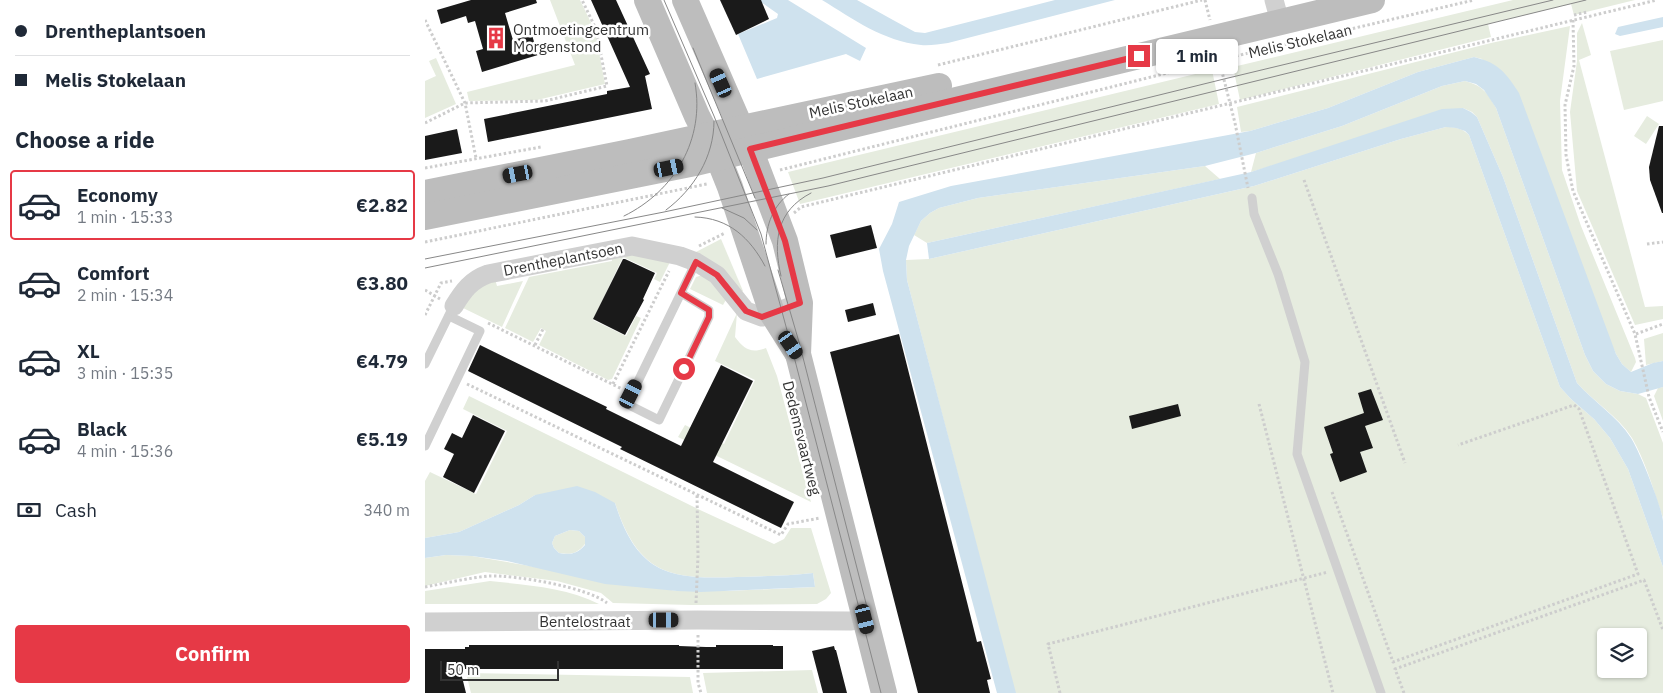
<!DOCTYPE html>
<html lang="en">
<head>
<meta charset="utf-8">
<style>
	body { margin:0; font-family:"IBM Plex Sans",sans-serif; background:#f2f2f3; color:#1f2937; height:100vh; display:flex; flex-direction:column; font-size:19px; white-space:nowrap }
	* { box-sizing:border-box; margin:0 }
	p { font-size:16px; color:#747a83 }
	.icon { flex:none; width:28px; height:28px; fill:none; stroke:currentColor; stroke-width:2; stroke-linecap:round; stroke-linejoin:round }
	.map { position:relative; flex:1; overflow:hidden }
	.sheet { display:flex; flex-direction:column; background:#fff; width:425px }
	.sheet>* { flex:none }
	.hud { display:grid; align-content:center; height:110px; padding:0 15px; background:#fff }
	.controls { position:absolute; left:1172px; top:628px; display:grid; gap:10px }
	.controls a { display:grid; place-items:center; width:50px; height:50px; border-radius:5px; background:#fff; box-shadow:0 1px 4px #0004; font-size:25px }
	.scale { position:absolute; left:15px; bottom:12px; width:119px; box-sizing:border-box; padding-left:5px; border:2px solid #333; border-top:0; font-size:14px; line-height:18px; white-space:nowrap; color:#333; -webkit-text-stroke:4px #fff; paint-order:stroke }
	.end { position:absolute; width:22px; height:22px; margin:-11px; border:6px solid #e63946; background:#fff; box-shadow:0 0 0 2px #fff }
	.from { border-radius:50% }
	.bubble { position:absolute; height:35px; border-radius:5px; background:#fff; box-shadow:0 1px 4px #0004; font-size:16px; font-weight:800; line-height:35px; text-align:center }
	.car { position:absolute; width:15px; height:30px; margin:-15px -8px; border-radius:6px; box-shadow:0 0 4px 1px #0007; background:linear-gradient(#222 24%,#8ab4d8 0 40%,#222 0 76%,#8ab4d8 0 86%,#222 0) }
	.hud b { display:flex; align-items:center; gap:18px; height:48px; font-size:19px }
	.hud b+b { border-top:1px solid #e0e1e3 }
	.hud i { width:12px; height:12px; background:#1f2937 }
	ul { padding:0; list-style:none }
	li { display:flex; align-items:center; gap:15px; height:70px; margin:0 10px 8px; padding:0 5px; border:2px solid transparent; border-radius:5px }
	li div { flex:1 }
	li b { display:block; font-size:19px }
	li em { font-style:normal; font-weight:800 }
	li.active { border-color:#e63946 }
	li>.icon { width:45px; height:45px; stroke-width:1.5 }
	h2 { padding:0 15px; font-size:22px; line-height:60px }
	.pay { display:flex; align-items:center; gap:12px; height:55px; padding:0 15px; font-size:19px }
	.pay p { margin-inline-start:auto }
	.action { display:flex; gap:10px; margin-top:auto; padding:10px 15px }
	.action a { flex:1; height:58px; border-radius:5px; background:#e63946; color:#fff; font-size:20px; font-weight:800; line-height:58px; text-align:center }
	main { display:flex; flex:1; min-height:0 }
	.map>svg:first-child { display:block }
	.green { fill:#e6ecdf; fill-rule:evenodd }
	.water { fill:#cfe2ee; fill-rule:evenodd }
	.building { fill:#1a1a1a }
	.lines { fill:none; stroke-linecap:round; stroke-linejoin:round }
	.path { stroke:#cdcdcd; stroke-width:3; stroke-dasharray:2.5 2.5; stroke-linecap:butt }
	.lane { stroke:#d0d0d0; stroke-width:9 }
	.street { stroke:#d0d0d0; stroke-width:19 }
	.secondary { stroke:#bdbdbd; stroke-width:26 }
	.tram { stroke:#888; stroke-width:1 }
	.route { stroke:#e63946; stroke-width:6 }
	.labels { text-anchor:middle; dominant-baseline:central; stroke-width:5; stroke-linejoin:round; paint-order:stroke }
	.poi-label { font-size:15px; fill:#333; stroke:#fff; text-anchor:start }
	.street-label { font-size:15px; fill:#333; stroke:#fff }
</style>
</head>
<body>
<main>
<section class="sheet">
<div class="hud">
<b><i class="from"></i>Drentheplantsoen</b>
<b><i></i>Melis Stokelaan</b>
</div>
<h2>Choose a ride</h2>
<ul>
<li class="active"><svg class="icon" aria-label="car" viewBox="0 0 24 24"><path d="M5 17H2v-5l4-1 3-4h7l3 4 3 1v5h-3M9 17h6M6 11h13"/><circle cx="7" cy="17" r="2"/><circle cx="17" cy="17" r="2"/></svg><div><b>Economy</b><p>1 min · 15:33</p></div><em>€2.82</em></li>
<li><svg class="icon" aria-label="car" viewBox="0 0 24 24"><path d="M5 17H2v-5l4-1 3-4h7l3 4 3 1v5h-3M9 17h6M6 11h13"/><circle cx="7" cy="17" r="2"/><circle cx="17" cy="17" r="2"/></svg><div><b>Comfort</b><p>2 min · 15:34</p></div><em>€3.80</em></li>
<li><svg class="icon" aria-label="car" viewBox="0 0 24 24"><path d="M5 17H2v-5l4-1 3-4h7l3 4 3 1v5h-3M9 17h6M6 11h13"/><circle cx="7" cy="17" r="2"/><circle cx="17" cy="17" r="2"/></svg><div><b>XL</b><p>3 min · 15:35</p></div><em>€4.79</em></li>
<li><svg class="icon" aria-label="car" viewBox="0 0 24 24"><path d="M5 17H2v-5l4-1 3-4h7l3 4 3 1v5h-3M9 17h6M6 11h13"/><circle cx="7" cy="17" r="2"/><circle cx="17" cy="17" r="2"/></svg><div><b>Black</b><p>4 min · 15:36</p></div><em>€5.19</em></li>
</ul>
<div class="pay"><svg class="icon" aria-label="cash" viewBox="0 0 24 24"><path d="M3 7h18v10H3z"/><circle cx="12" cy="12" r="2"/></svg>Cash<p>340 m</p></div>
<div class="action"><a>Confirm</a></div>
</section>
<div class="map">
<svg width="1238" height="693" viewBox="0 0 1238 693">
	<rect width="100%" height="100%" fill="#fff"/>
	<g class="green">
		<polygon points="125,0 155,0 170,31 180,84 112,100 44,101 42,92 150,65"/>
		<polygon points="1088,0 1210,0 1149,15 1146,4 1063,24 1066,37 815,100 808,67"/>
		<polygon points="1157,23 1166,55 1154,60 1220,307 1238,306 1238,319 1210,325 1152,191 1145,112 1152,61 1152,33"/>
		<polygon points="1145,26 1135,101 1137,170 1156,226 1210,358 1211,362 1206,372 1197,364 1191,354 1057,59 1049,57 993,72 903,108 825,131 816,132 812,107 1066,43"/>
		<polygon points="1238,40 1238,101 1199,110 1185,51"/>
		<polygon points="11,58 31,104 0,118 0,81 11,76 4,61"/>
		<polygon points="787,70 794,104 375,204 363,172"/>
		<path d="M1040,81C1058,86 1062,92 1071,108L1160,355L1168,371L1181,384L1195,391L1213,394L1221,398L1238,443V518C1229,492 1221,462 1207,438C1193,416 1169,402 1152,383L1078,177L1052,117L1047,112L1038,108L826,172L831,153L917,126L1017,86Z"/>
		<polygon points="1222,116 1234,124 1221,144 1209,136"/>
		<path d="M1021,127C1030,127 1037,128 1044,135L1135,387L1146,399L1169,419L1185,438L1203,469L1238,567V693H590L482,280L481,260L504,259L829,186L976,139ZM1181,636H1214V669H1181Z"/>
		<polygon points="780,166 795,179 502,243 489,235 496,221 505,213 514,208 553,198"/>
		<polygon points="296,239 318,291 315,293 269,253"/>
		<polygon points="213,253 247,258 235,282 229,279 232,273 198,257 168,320 201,336 211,316 216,318 187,379 183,380 114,345 121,331 116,328 108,342 80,328 104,277 187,261 186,255"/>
		<polygon points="278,275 303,296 298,305 265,289 271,277"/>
		<polygon points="70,279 72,286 98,281 77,327 36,307 46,293"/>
		<path d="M312,313L310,337C319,349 326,354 341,348L352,376L386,502L253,437L260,425L299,444L330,380L290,361Z"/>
		<polygon points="1238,333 1238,361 1221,365 1219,339"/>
		<polygon points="1238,387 1238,421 1229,396 1233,388"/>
		<path d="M44,396L275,510L349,544L359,539L366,528H386L406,593L401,599L392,604L267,605L188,603L176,593L132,581L60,572L0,586V558L21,555L47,556L252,591H303L390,587L388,573C363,576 337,576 312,577C243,580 213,573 190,503L110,495L94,505L34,532L0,538V481L5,472L51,494L82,431L38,409Z"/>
		<path d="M145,530L154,531L160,537V544C152,554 145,555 134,553L129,548L127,543L130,536Z"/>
		<path d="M65,581C101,585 141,587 174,604H0V591Z"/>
		<polygon points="387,670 393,693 282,693 278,673"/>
		<polygon points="41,673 265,677 268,693 46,693"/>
	</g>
	<g class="water">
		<polygon points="333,0 363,0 441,48 435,61 421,54 332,79 313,34 352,18 353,14"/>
		<path d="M397,0H432L468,20L490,32L500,33L630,0H690L523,43C514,44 504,46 496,45C458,41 428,19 397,0Z"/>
		<polygon points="1238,17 1238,27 1195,36 1190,34 1193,27"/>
		<path d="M1049,57C1074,63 1081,73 1094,93L1191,354L1197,364L1206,372L1228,363L1238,361V387L1213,394L1195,391L1181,384L1168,371L1160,355L1071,108L1059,90L1051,84L1040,81L1017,86L917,126L831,153L780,166L553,198L514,208L505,213L496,221L484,246L481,260L482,280L591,693H572L458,271L454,249L467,224L474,202L526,186L825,131L903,108L993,72Z"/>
		<path d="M1038,108L1046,112L1052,117L1078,177L1152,383C1169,402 1192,416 1206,438C1214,450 1237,507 1238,521C1238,536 1238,552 1238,567L1203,469L1185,438L1169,419L1146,399L1135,387L1044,135L1040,131L1031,128L1021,127L976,139L829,186L504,259L502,243L826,172L1017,109Z"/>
		<path d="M152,486L170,492L190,503C212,573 243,580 312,577C337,576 363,576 388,573L390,587L276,592L252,591L180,584L82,561L47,556L21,555L0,558V538L34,532L94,505L110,495ZM145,530L154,531L160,537V545C152,554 145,555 134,553L129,548L127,543L130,536Z"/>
	</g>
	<g class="building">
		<polygon points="46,0 111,0 112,3 80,13 88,40 107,35 113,55 57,72 51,51 58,49 50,21 43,23 41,16 16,24 12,10"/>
		<polygon points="166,0 191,0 225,74 220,76 227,109 63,142 59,119 182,94 182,91 205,87"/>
		<polygon points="295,0 336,0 344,19 311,35"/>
		<polygon points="1234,126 1238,126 1238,213 1237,213 1225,180 1224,167"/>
		<polygon points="32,129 37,153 0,160 0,136"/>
		<polygon points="446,225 452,248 411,258 405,235"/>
		<polygon points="198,259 200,259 230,273 218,299 219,300 200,335 168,319"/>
		<polygon points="448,303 451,315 423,322 420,310"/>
		<polygon points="474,334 542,602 552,642 556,641 566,679 562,680 565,693 493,693 405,352"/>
		<polygon points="55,345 182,407 181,409 256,446 296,365 328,381 288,462 369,502 356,528 195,449 197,447 43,371"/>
		<polygon points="946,389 958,420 940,426 948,448 935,452 942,472 915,482 905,454 908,453 899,427 939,413 933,393"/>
		<polygon points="753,404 756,416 707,429 704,416"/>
		<polygon points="48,415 80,431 49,493 18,477 29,454 19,449 27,433 37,438"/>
		<polygon points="44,645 254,645 254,646 281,647 291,647 291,645 348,645 348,646 358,646 358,669 35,669 41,693 0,693 0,649 40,649 40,647 44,647"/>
		<polygon points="409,646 410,650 411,650 422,693 398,693 387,651"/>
	</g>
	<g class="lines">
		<g class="path">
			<polyline points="780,0 785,20"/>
			<polyline points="1149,15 1162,12"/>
			<polyline points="0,20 40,103 51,158"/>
			<polyline points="1148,20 1149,66 1140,105 1141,155 1148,191 1210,334 1224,397 1238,432"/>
			<polyline points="794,60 810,123 823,188"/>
			<polyline points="513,65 777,0"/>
			<polyline points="0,123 40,103 120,101 182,86 171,29 157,0"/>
			<polyline points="0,168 116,147"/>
			<polyline points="355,170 794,60 1049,0"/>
			<polyline points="879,180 980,463"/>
			<polyline points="369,213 376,207 1232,0"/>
			<polyline points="0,242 282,184"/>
			<polyline points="1222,244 1238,242"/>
			<polyline points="274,246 300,233"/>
			<polyline points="0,290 15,299"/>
			<polyline points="0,315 16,283 27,281"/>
			<polyline points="63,323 197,389"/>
			<polyline points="1211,334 1238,324"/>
			<polyline points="110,345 118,329"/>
			<polyline points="42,384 356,535 363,524 395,518"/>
			<polyline points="188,384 244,271"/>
			<polyline points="834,404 908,693"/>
			<polyline points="907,492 968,662 1213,574 1154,409 1149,405 1033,445"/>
			<path d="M0,587C21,583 43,578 64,576C90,575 162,587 182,603"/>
			<polyline points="271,603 273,556 272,494"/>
			<polyline points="273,635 273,683 276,693"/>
			<polyline points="635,693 623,644 903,572"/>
			<polyline points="979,693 970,669 1219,580 1238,630"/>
		</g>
		<g class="lane">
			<polyline points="827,198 829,214 853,274 880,362 872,454 956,693"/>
			<polyline points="256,293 284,310 284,317 234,420 202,404 271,262"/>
			<polyline points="0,364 26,311"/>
			<polyline points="0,446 55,331 24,316"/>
		</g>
		<g class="street">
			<polyline points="849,0 855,22"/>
			<path d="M29,306C38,291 46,280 63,274L207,246L255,256L271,262L292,275L321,311L337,317L375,303"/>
			<polyline points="0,622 273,620 425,621 440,619"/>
		</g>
		<g class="secondary">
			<polyline points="222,0 272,116 293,157 305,187 347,313 373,354"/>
			<polyline points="260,0 325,149 360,241 375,303 373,354 459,693"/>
			<polyline points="0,193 205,152 514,86"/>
			<polyline points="0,217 270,163 947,0"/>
		</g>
		<g class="tram">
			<polyline points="239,0 289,116 336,234 366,345 456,693"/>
			<polyline points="268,48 330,198"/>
			<polyline points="297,208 319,218 332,230"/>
			<path d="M241,210C269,189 289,157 289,121"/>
			<path d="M199,216C250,191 280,139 270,83"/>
			<path d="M270,217C304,218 325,238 340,266"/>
			<path d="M341,244C341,225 348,206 364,194"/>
			<polyline points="0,259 239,212 398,178 799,79 1128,0"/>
			<polyline points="0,268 403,186 1161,0"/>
			<polyline points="353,270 374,342 443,611"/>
			<path d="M356,276C348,242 351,211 386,193"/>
		</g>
	</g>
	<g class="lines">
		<polyline class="route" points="259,369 284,317 284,310 256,293 271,262 292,275 321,311 337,317 375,303 360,241 325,149 714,56"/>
	</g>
	<defs>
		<g id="building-bare" transform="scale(1.725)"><path d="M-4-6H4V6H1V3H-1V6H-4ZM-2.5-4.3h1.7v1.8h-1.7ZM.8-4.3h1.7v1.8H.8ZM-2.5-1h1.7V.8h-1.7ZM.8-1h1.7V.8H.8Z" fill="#e63946" stroke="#fff" stroke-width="2.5" paint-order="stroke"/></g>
	</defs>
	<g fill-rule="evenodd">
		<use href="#building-bare" x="71" y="38"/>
	</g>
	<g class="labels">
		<g class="poi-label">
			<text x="88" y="29">Ontmoetingcentrum<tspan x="88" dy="17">Morgenstond</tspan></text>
		</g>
		<g class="street-label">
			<text transform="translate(875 41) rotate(-13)">Melis Stokelaan</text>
			<text transform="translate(436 102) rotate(-12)">Melis Stokelaan</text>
			<text transform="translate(138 259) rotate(-11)">Drentheplantsoen</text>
			<text transform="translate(377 438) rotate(76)">Dedemsvaartweg</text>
			<text x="160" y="621">Bentelostraat</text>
		</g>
	</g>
</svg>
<div class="controls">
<a><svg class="icon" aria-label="layers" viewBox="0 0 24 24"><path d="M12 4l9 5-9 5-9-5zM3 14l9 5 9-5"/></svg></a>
</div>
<div class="scale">50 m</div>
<i class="end from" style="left:259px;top:369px"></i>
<i class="end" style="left:714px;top:56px"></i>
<div class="bubble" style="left:731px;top:39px;width:82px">1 min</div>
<i class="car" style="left:296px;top:83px;rotate:336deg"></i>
<i class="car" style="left:244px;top:168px;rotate:78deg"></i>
<i class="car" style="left:93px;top:174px;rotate:259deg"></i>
<i class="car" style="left:366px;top:345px;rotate:145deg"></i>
<i class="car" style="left:206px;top:394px;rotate:27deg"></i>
<i class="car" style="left:440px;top:619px;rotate:166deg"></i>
<i class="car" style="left:239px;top:620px;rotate:90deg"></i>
</div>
</main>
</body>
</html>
